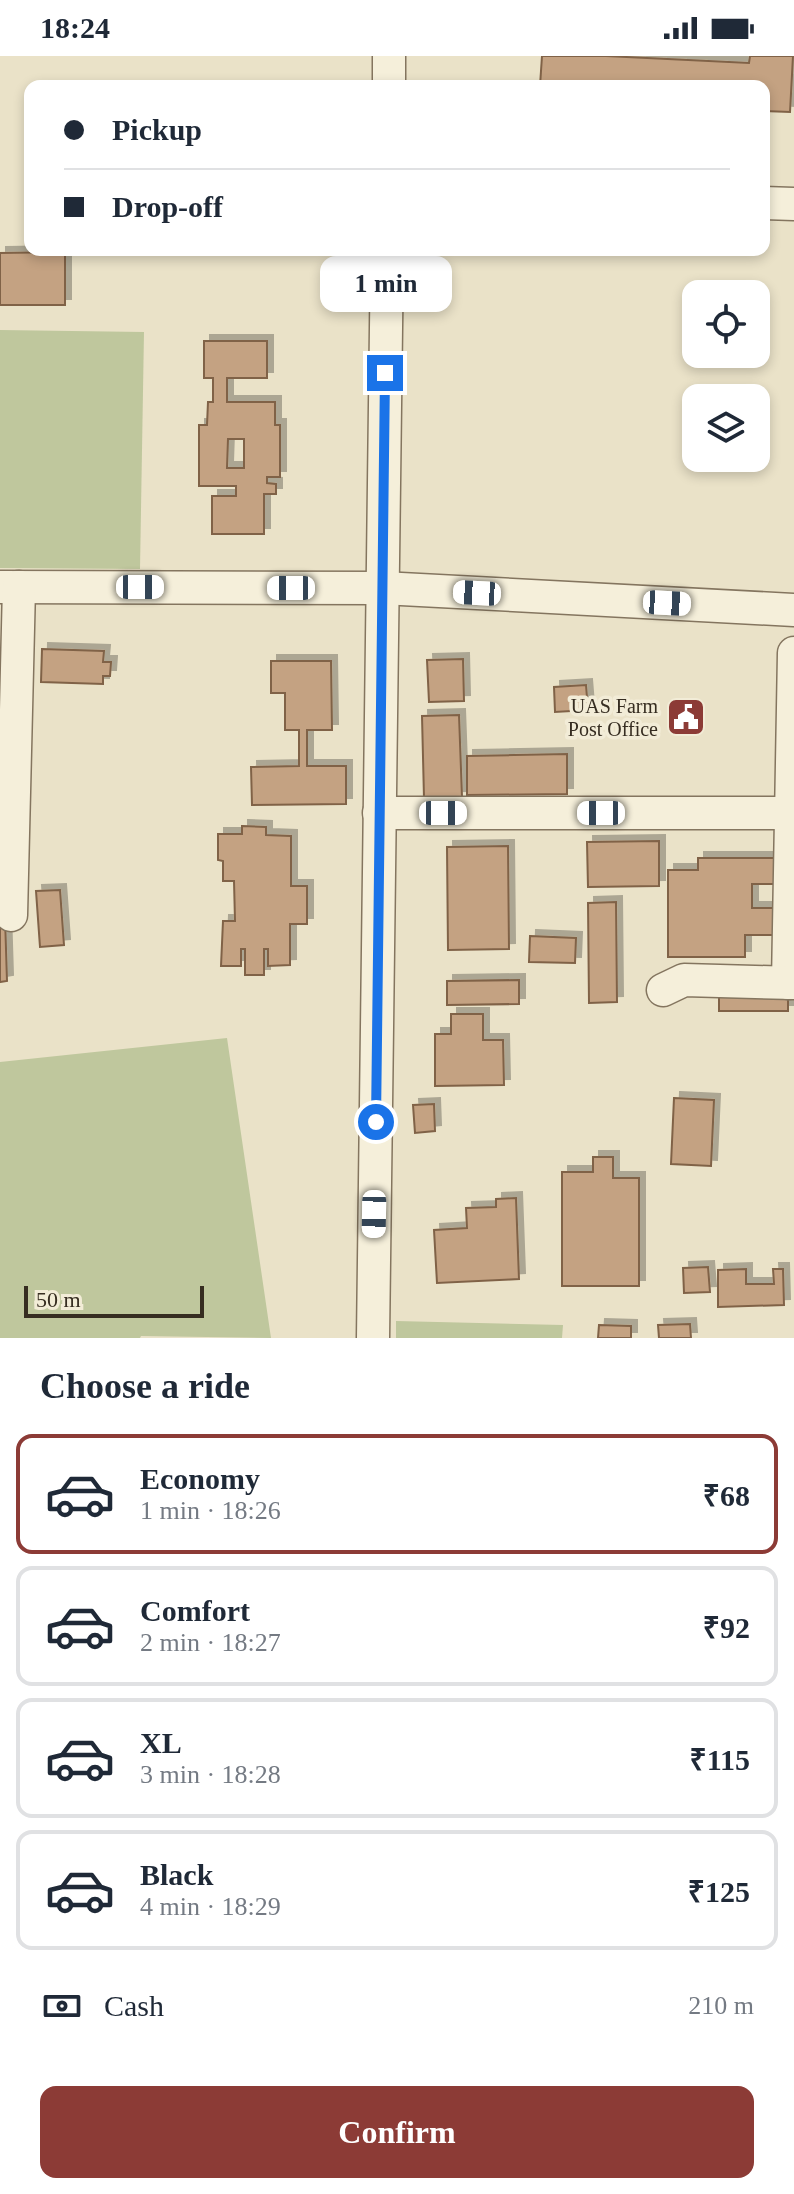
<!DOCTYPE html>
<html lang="en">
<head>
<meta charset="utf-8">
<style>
	body { margin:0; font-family:Georgia,serif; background:#f6f6f7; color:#1f2937; height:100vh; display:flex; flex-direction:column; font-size:30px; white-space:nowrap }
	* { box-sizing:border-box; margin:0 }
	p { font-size:26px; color:#747a83 }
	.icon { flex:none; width:44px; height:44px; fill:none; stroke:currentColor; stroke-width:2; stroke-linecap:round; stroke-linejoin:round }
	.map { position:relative; height:1282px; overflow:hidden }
	.details { display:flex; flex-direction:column; background:#fff; flex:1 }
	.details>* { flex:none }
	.guide { position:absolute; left:24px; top:24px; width:746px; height:176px; border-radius:16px; box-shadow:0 4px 12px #0003; display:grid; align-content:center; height:176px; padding:0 40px; background:#fff }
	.tools { position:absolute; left:682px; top:224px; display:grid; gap:16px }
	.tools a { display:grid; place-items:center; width:88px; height:88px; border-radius:16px; background:#fff; box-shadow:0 4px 12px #0003; font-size:40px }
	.scale { position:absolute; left:24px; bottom:20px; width:180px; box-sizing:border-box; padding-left:8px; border:4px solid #362d21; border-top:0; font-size:22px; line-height:28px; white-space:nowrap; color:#362d21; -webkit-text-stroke:6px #f2ecd7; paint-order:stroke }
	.end { position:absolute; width:36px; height:36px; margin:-18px; border:10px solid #1a73e8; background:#fff; box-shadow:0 0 0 4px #fff }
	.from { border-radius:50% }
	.bubble { position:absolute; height:56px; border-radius:16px; background:#fff; box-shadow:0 4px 12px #0003; font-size:26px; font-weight:700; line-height:56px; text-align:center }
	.car { position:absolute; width:24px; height:48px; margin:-24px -12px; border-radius:10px; box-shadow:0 0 6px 2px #0007; background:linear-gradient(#fff 24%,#345 0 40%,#fff 0 76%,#345 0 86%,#fff 0) }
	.guide b { display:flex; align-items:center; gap:28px; height:76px; font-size:30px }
	.guide b+b { border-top:2px solid #e0e1e3 }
	.guide i { width:20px; height:20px; background:#1f2937 }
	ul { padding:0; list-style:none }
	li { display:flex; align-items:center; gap:24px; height:120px; margin:0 16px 12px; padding:0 24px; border:4px solid #e0e1e3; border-radius:16px }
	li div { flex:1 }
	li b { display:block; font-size:30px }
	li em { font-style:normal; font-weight:700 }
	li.current { border-color:#8c3b36 }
	li>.icon { width:72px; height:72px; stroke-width:1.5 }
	h2 { padding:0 40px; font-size:36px; line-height:96px }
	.pay { display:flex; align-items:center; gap:20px; height:88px; padding:0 40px; font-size:30px }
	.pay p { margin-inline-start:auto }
	.button { display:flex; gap:16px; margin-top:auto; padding:16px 40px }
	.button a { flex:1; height:92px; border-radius:16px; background:#8c3b36; color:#fff; font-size:32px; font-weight:700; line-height:92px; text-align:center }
	.status { display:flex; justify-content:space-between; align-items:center; height:56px; padding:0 40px; background:#fff; direction:ltr }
	.status svg { height:22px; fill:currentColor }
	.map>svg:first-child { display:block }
	.green { fill:#bfc79d }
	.building { fill:#c4a282; stroke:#806247; stroke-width:2; fill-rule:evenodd; filter:url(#shadow) }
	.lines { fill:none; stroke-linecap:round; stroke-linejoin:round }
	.minor-casing { stroke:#84755f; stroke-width:35 }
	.minor { stroke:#f5efda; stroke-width:32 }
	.route { stroke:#1a73e8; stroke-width:10 }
	.labels { text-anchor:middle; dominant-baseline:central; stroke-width:7; stroke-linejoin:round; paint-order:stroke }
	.poi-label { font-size:20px; fill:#362d21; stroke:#f2ecd7; text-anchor:end }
</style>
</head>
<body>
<div class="status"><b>18:24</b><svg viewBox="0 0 49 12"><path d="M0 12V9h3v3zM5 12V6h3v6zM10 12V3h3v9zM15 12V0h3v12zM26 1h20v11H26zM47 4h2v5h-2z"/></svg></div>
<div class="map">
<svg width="794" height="1282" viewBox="0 0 794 1282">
	<defs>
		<filter id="shadow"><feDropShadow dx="6" dy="-6" stdDeviation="0" flood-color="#0004"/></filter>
	</defs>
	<rect width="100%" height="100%" fill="#eae2c8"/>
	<g class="green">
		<polygon points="0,274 144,276 140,513 0,512"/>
		<polygon points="227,982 271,1282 141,1280 140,1282 0,1282 0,1006"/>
		<polygon points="396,1265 563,1269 562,1282 396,1282"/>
	</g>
	<g class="building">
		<polygon points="542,0 606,0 749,7 750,0 793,0 790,56 764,55 764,30 540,30"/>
		<polygon points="65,196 65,249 0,249 0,197"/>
		<path d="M204,285H267V322H227V346H275V369H280V421H267V427L276,428V438H264V478H212V440H236V430H199V369H207L208,346H213V322H204ZM228,383H244V412H227Z"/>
		<polygon points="42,593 104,595 103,606 111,606 110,620 103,620 103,628 41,626"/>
		<polygon points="463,603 464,645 429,646 427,604"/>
		<polygon points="271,605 331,605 332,674 307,674 307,710 346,710 346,748 252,749 251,711 299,710 299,674 285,674 285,637 271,637"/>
		<polygon points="586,629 588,654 555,656 554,631"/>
		<polygon points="459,659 462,741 424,742 422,660"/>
		<polygon points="567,698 567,738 467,739 467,700"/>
		<polygon points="242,770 266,771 266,779 291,780 291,830 307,830 307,868 290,868 290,909 268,910 268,893 264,893 264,919 245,919 245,893 241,893 241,910 221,910 223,865 235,865 234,825 223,825 223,805 218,804 218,778 242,778"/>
		<polygon points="659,785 659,830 588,831 587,786"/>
		<polygon points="508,790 509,893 448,894 447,791"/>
		<polygon points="698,802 787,802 787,828 752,828 752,852 786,852 786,879 745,879 745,901 668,901 668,814 698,814"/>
		<polygon points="60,834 64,889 40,891 36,835"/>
		<polygon points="616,846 617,946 589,947 588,847"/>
		<polygon points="0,861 5,861 7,925 0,926"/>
		<polygon points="530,880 576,882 575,907 529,906"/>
		<polygon points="519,924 519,948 447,949 447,925"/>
		<rect x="719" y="931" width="69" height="24"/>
		<polygon points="451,958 483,958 483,984 503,984 504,1029 435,1030 435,978 451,978"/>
		<polygon points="674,1042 714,1044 711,1110 671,1108"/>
		<polygon points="434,1048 435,1075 415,1077 413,1049"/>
		<polygon points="593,1101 613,1101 613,1122 639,1122 639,1230 562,1230 562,1116 593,1116"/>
		<polygon points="516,1142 519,1223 437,1227 434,1174 467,1172 466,1152 496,1151 496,1143"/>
		<polygon points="708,1211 710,1236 684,1237 683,1212"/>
		<polygon points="746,1213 746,1228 774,1228 773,1213 783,1213 784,1249 718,1251 718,1214"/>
		<polygon points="690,1268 691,1282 659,1282 658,1269"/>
		<polygon points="599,1269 631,1270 631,1282 598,1282"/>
	</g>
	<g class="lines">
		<g class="minor-casing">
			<g id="minor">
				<polyline points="389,30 389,0"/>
				<polyline points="764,147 794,148"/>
				<polyline points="0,531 382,532 794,554"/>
				<polyline points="379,757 794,757"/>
				<polyline points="11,859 19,531"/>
				<polyline points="788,927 794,597"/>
				<polyline points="663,934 684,924 794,927"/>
				<polyline points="373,1282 387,194"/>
			</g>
		</g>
		<use href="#minor" class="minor"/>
	</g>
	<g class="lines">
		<polyline class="route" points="376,1066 385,317"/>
	</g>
	<defs>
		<g id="civic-square" transform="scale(2)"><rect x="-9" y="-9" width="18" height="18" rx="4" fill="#8c3b36" stroke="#f2ecd7"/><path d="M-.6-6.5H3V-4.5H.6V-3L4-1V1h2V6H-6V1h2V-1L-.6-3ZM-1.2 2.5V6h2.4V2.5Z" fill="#fff"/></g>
	</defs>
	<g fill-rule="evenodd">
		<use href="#civic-square" x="686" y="661"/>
	</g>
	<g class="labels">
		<g class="poi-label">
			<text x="658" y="650">UAS Farm<tspan x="658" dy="23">Post Office</tspan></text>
		</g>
	</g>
</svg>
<div class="tools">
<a><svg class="icon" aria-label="locate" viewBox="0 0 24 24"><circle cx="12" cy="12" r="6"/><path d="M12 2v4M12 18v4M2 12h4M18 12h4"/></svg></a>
<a><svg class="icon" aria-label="layers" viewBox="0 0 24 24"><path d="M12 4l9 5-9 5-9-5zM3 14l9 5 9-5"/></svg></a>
</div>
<div class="scale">50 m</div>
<i class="end from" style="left:376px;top:1066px"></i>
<i class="end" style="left:385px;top:317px"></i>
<div class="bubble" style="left:320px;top:200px;width:132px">1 min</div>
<i class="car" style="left:140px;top:531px;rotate:90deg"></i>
<i class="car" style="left:291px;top:532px;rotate:270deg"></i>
<i class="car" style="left:477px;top:537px;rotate:273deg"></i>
<i class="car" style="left:667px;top:547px;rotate:93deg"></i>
<i class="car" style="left:443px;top:757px;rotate:90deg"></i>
<i class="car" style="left:601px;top:757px;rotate:270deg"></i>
<i class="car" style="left:374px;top:1158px;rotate:181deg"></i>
<div class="guide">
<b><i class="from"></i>Pickup</b>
<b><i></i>Drop-off</b>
</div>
</div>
<section class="details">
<h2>Choose a ride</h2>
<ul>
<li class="current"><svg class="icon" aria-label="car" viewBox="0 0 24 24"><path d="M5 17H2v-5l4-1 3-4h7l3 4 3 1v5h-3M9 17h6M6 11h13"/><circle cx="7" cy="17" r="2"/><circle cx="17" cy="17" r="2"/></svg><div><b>Economy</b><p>1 min · 18:26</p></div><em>₹68</em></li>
<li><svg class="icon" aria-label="car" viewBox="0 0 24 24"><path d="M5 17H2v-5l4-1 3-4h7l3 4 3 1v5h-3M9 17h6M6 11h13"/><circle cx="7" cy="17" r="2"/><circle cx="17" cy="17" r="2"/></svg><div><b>Comfort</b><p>2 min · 18:27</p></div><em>₹92</em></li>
<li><svg class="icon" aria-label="car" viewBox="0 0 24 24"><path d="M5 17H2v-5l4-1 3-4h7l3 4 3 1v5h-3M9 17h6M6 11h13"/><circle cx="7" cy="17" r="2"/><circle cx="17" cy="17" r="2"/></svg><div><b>XL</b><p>3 min · 18:28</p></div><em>₹115</em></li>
<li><svg class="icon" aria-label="car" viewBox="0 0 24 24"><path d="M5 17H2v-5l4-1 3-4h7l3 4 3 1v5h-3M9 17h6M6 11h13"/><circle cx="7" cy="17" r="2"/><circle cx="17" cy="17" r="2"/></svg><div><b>Black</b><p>4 min · 18:29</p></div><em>₹125</em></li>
</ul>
<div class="pay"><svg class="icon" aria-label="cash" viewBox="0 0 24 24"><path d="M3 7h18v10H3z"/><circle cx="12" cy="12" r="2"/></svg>Cash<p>210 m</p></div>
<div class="button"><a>Confirm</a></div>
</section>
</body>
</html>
